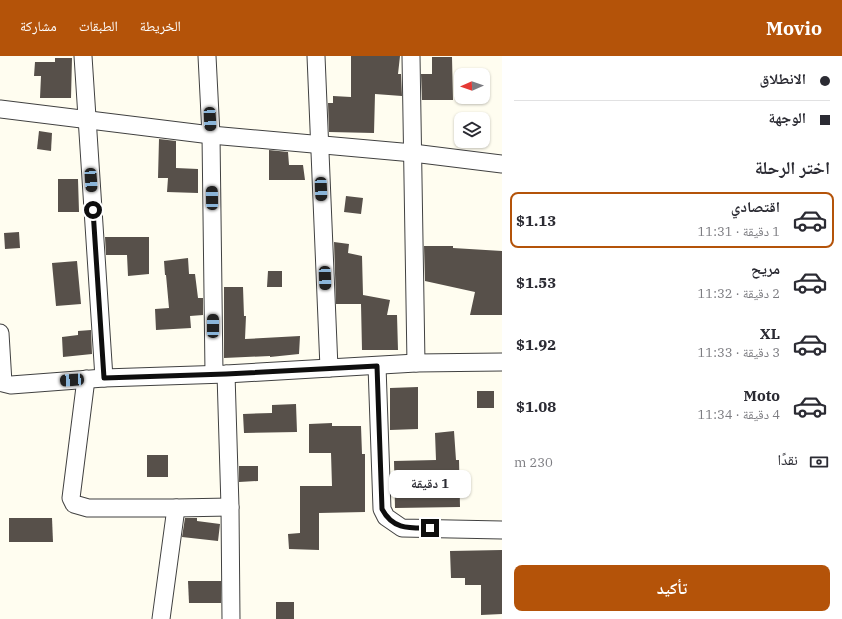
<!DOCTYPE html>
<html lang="ar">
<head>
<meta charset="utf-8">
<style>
	body { margin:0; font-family:"IBM Plex Serif","Noto Naskh Arabic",serif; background:#f2f2f3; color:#2b2b33; direction:rtl; height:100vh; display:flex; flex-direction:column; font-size:15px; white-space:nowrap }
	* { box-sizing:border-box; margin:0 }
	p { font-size:13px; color:#7c7c81 }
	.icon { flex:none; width:22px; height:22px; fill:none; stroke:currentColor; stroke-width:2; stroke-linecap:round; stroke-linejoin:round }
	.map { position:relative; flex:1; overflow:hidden; direction:ltr }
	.side { display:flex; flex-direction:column; background:#fff; width:340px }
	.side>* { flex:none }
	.banner { display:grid; align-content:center; height:88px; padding:0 12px; background:#fff }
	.needle { width:26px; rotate:268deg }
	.buttons { position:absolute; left:454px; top:12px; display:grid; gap:8px }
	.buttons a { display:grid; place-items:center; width:36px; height:36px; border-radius:8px; background:#fff; box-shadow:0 1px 3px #0004; font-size:20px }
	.end { position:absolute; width:18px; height:18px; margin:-9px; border:5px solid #0e0e0e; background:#fff; box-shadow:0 0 0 2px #fff }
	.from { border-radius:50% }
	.bubble { position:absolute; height:28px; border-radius:8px; background:#fff; box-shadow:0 1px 3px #0004; font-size:13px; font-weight:800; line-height:28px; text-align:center; direction:rtl }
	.car { position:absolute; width:12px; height:24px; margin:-12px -6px; border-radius:5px; box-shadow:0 0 3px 1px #0007; background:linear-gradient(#222 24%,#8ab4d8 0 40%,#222 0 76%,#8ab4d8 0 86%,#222 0) }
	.banner b { display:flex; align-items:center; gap:14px; height:38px; font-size:15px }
	.banner b+b { border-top:1px solid #e1e1e2 }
	.banner i { width:10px; height:10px; background:#2b2b33 }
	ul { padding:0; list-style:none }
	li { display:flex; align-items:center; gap:12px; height:56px; margin:0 8px 6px; padding:0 4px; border:2px solid transparent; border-radius:8px }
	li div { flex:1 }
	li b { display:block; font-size:15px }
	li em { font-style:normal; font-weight:800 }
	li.selected { border-color:#b45309 }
	li>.icon { width:36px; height:36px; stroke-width:1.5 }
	h2 { padding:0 12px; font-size:18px; line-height:48px }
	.pay { display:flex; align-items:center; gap:10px; height:44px; padding:0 12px; font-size:15px }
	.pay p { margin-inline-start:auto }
	.action { display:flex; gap:8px; margin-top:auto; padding:8px 12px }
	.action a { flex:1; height:46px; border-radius:8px; background:#b45309; color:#fff; font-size:16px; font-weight:800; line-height:46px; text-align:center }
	header { display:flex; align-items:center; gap:24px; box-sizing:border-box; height:56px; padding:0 20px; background:#b45309; color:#fff }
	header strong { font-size:19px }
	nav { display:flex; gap:22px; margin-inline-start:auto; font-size:14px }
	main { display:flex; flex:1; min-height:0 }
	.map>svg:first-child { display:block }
	.building { fill:#57504a }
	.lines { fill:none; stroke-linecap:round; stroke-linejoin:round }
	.minor-casing { stroke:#414141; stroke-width:19 }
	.minor { stroke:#fff; stroke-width:17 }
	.route { stroke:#0e0e0e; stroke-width:5 }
</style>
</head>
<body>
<header>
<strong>Movio</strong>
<nav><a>الخريطة</a><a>الطبقات</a><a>مشاركة</a></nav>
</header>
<main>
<section class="side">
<div class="banner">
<b><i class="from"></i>الانطلاق</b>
<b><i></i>الوجهة</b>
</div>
<h2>اختر الرحلة</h2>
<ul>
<li class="selected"><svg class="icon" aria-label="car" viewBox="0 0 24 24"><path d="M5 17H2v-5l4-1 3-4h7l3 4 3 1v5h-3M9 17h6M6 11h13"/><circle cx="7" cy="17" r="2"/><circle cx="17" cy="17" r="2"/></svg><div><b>اقتصادي</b><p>1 دقيقة · 11:31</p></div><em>$1.13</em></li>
<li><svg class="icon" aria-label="car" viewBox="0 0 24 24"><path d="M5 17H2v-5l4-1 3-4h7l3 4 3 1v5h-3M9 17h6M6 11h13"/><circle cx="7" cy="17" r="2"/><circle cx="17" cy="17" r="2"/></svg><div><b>مريح</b><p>2 دقيقة · 11:32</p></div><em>$1.53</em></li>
<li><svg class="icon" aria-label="car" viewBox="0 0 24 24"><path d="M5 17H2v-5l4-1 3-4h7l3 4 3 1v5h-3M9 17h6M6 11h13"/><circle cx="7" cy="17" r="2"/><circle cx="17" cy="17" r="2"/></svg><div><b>XL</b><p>3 دقيقة · 11:33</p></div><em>$1.92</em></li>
<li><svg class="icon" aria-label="car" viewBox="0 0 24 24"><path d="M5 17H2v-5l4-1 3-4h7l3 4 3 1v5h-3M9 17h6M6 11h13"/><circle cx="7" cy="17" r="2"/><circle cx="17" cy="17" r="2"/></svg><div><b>Moto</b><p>4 دقيقة · 11:34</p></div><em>$1.08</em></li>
</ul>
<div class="pay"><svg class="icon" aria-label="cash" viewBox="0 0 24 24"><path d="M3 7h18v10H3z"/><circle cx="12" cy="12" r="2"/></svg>نقدًا<p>230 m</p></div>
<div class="action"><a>تأكيد</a></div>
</section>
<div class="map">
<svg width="502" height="563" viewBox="0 0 502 563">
	<rect width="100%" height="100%" fill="#fffdf0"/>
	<g class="building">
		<polygon points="351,0 400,0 398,18 401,18 402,40 375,38 374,77 329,76 328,47 333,47 333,40 351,41"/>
		<polygon points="432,1 452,1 453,44 422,44 421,18 432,18"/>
		<polygon points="55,2 72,2 71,42 40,42 41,20 34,20 35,6 55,6"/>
		<polygon points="39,75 52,77 51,95 37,93"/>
		<polygon points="159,83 176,85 176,112 198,113 198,137 167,136 168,122 158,122"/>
		<polygon points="269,94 288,96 289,109 303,109 305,124 269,124"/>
		<polygon points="58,123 78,123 79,156 58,156"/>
		<polygon points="346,140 363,142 361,158 344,156"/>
		<polygon points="19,176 20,192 5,193 4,177"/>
		<polygon points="105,181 149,181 149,218 128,220 127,199 106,199"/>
		<polygon points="334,186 349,188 348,197 362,200 363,239 390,244 387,259 397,259 398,294 362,294 361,248 336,248"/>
		<polygon points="424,190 453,190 453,192 502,195 502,259 470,259 475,236 425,225"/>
		<polygon points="188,202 189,218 195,218 198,242 203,242 203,259 190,260 191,272 156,274 155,253 169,252 166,219 165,219 164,205"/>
		<polygon points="77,205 81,248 56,250 52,207"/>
		<polygon points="268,215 282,215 282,231 267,231"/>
		<polygon points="224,231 243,231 244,260 246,260 245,283 300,280 299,298 270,301 270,300 224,302"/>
		<polygon points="91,274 92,298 63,301 62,281 78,279 78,275"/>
		<polygon points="418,331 418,373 390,374 390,332"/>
		<rect x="477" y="335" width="17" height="17"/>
		<polygon points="296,348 297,376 244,377 243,358 272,357 272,349"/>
		<polygon points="332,367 332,370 361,370 362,398 365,398 365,456 319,457 319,494 289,493 288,478 300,477 300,430 332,430 331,397 309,397 309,368"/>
		<polygon points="454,375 456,404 459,404 460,451 395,452 394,405 436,404 435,377"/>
		<rect x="147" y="399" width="21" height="22"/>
		<polygon points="239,410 258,410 258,425 239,426"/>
		<polygon points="9,462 52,462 53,486 9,486"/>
		<polygon points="185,462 197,462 197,465 220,468 218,485 182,481"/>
		<polygon points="502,494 502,558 481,559 481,529 465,529 465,522 451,522 450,495"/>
		<polygon points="188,525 221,525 221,547 189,547"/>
		<rect x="276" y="546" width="18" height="17"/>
	</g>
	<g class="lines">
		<g class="minor-casing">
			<g id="minor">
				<polyline points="83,0 104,322"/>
				<polyline points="207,0 211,79 214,317"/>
				<polyline points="316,0 329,312"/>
				<polyline points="411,0 416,307"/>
				<polyline points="0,53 211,79 413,97 502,108"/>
				<polyline points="0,277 3,327 11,329 104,322 226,318 416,307 502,306"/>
				<polyline points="377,310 382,453 386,461 402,472 502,474"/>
				<polyline points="226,318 230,451 231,563"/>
				<polyline points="86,323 71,442 74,448 88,452 176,452 230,451"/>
				<polyline points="161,563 176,452"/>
			</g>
		</g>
		<use href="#minor" class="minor"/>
	</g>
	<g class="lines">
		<path class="route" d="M93,154L104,322L226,318L377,310L382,453C393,474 410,472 430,472"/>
	</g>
</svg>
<div class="buttons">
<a><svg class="needle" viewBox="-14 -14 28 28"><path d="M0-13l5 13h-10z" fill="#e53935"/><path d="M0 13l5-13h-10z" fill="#7c7c81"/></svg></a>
<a><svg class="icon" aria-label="layers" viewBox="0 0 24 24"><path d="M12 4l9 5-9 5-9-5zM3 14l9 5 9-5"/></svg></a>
</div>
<i class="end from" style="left:93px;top:154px"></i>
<i class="end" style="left:430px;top:472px"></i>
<div class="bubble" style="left:389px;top:414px;width:82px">1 دقيقة</div>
<i class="car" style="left:210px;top:63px;rotate:177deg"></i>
<i class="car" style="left:91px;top:124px;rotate:176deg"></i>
<i class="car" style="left:321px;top:133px;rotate:178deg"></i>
<i class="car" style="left:212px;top:142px;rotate:359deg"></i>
<i class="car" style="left:325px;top:222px;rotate:178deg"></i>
<i class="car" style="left:213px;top:270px;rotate:0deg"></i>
<i class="car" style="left:72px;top:324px;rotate:266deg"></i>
</div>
</main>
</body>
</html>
